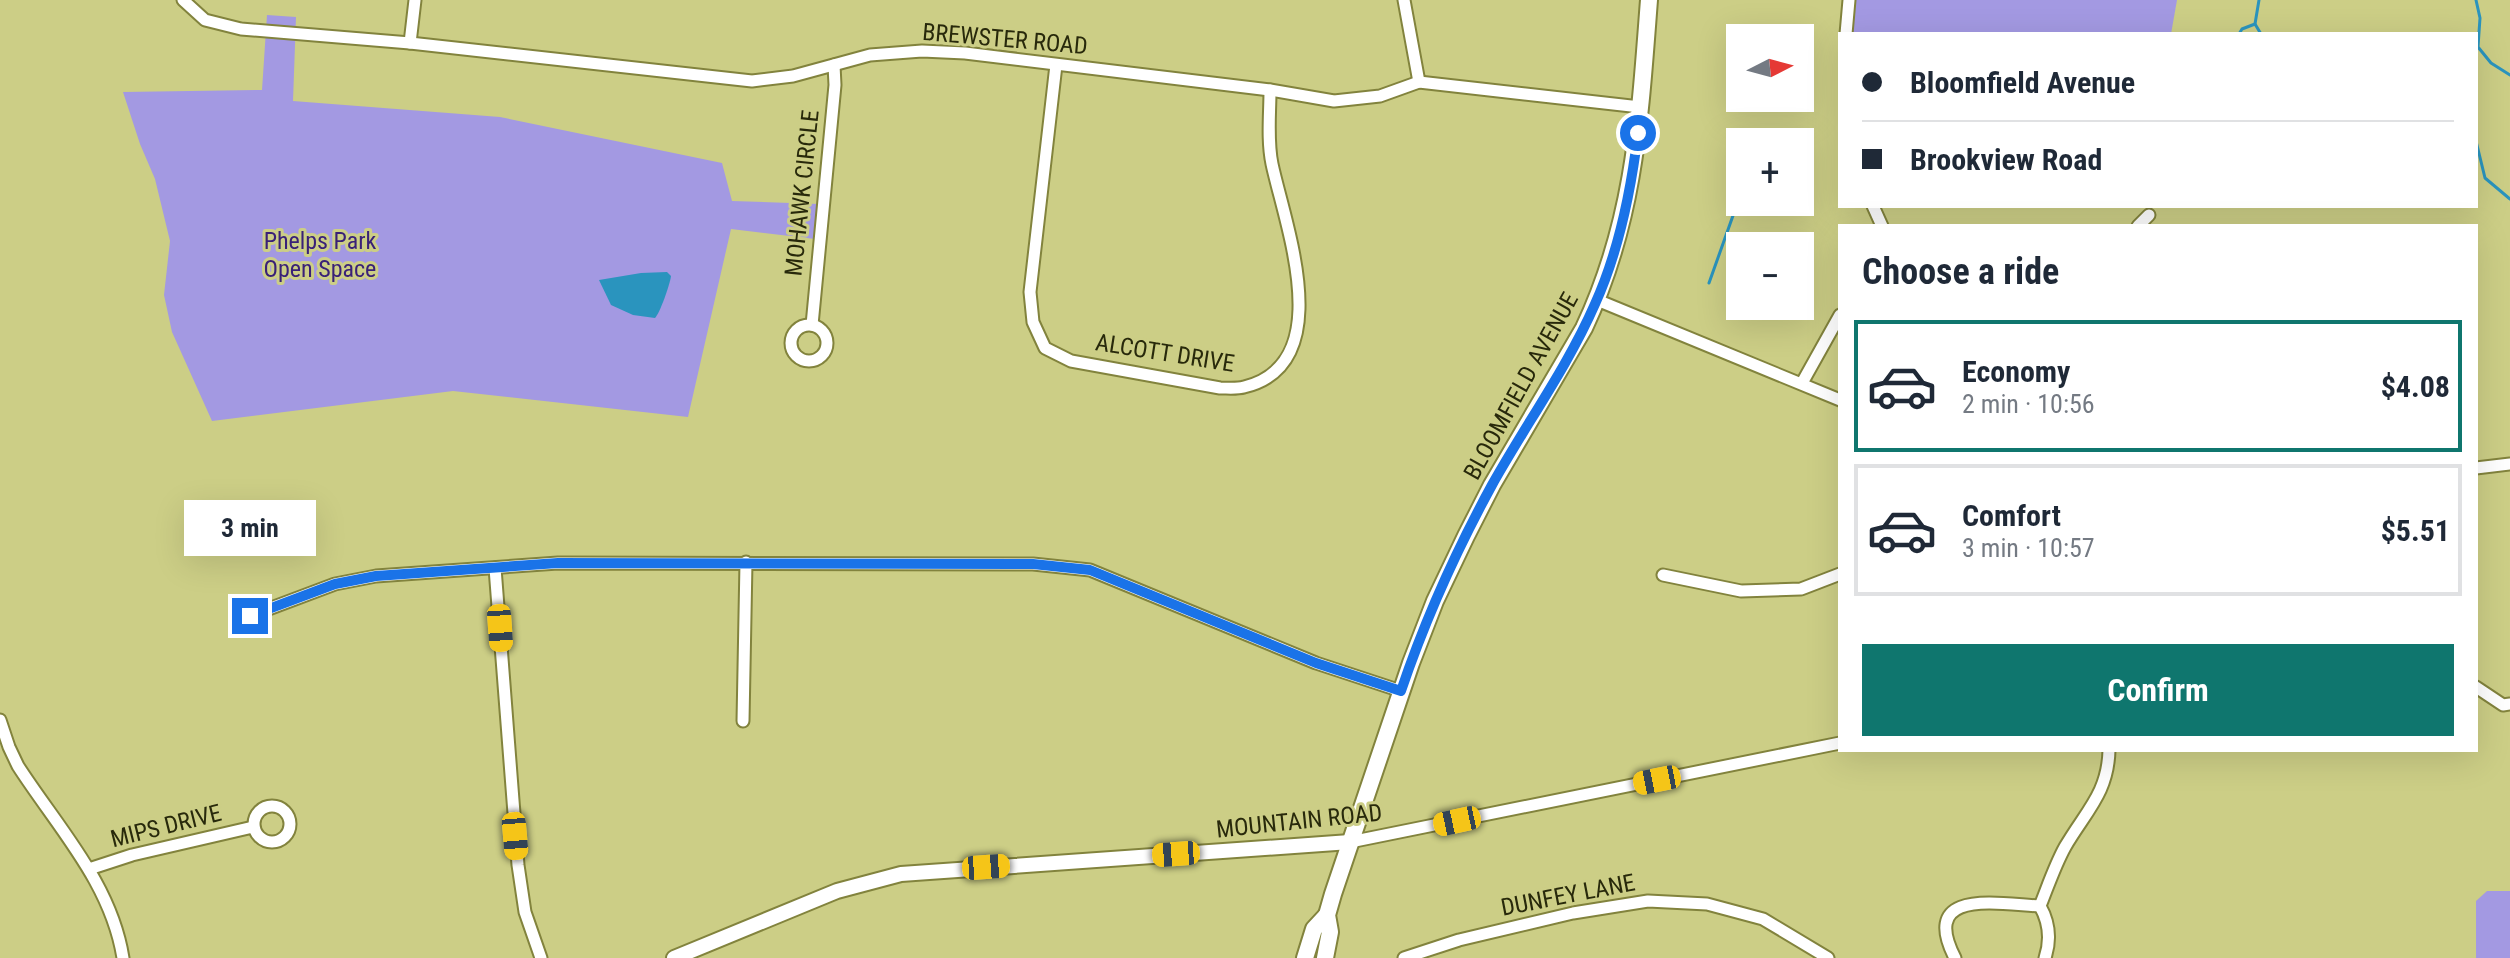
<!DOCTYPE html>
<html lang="en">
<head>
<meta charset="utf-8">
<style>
	body { margin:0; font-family:"Roboto Condensed",sans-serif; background:#f2f2f3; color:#1f2937; height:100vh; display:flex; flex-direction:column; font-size:30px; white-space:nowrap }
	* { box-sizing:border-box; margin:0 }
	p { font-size:26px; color:#747a83 }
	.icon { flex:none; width:44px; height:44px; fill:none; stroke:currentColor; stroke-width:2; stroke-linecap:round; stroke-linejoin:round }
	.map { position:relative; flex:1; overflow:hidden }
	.side { position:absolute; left:1838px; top:224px; width:640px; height:528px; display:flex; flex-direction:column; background:#fff; border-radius:0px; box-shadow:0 8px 32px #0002 }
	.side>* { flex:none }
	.banner { position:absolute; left:1838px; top:32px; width:640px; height:176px; border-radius:0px; box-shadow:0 8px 32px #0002; display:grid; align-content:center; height:176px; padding:0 24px; background:#fff }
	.needle { width:52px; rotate:84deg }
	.controls { position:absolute; left:1726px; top:24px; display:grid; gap:16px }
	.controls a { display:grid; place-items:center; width:88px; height:88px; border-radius:0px; background:#fff; box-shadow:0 8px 32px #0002; font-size:40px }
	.end { position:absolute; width:36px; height:36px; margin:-18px; border:10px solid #1a73e8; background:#fff; box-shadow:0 0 0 4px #fff }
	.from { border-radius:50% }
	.bubble { position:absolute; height:56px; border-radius:0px; background:#fff; box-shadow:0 8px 32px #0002; font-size:26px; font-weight:700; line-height:56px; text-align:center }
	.car { position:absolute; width:24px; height:48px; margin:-24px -12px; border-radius:10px; box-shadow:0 0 6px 2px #0007; background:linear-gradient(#f5c518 24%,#345 0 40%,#f5c518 0 76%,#345 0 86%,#f5c518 0) }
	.banner b { display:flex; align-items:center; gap:28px; height:76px; font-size:30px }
	.banner b+b { border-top:2px solid #e0e1e3 }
	.banner i { width:20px; height:20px; background:#1f2937 }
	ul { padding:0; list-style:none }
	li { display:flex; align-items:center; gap:24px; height:132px; margin:0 16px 12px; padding:0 8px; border:4px solid #e0e1e3; border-radius:0px }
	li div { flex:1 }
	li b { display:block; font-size:30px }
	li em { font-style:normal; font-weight:700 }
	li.on { border-color:#0f766e }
	li>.icon { width:72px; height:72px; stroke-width:1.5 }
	h2 { padding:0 24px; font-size:36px; line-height:96px }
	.action { display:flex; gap:16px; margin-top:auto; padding:16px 24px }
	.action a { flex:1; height:92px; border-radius:0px; background:#0f766e; color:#fff; font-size:32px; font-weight:700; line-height:92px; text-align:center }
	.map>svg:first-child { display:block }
	.green { fill:#a399e2 }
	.water { fill:#2a94be }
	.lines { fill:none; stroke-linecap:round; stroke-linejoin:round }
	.stream { stroke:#2a94be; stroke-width:3 }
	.minor-casing { stroke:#82833d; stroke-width:15 }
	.tertiary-casing { stroke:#82833d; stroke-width:18 }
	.secondary-casing { stroke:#82833d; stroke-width:20 }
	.minor { stroke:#fff; stroke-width:11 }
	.tertiary { stroke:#fff; stroke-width:14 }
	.secondary { stroke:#fff; stroke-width:16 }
	.route { stroke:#1a73e8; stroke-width:10 }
	.labels { text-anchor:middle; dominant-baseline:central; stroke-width:6; stroke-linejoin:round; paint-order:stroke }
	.street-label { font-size:24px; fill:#28290b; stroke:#ccce86 }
	.park-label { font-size:24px; fill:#392078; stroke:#ccce86 }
</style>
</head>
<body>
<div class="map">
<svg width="2510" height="958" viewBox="0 0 2510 958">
	<rect width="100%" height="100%" fill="#ccce86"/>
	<g class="green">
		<polygon points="1855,0 2177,0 2171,34 1852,34"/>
		<polygon points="267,15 296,17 293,101 500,117 722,163 732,201 819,204 815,239 731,229 688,417 453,391 212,421 172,332 164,295 170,241 155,179 140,144 123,92 262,90"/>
		<polygon points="2487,891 2510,891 2510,958 2476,958 2476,901"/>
	</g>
	<path class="water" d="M667,272L671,276C670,284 660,313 655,318L633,315L611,305L599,280L641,273Z"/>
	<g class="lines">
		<g class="stream">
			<polyline points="2259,0 2255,24 2261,34"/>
			<polyline points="2476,0 2480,18 2478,47 2491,63 2510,75"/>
			<polyline points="2239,34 2242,29 2255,24"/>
			<polyline points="2330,34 2344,34"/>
			<polyline points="2476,141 2485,178 2510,199"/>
			<polyline points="1709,283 1740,196"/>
		</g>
		<g class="minor-casing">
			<g id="minor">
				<polyline points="183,0 205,20 241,29 410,43 752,81 793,76 870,55 922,51 965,53 1270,90 1334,101 1380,96 1419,82 1640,107"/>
				<polyline points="1404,0 1419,82"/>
				<polyline points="1846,34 1849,0"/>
				<polyline points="410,43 415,0"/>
				<path d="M1056,65L1030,292L1033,322L1045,348L1071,361L1220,388C1228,388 1237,389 1244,387C1339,364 1285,225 1272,164C1267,140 1270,114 1270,90"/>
				<polyline points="1873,206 1882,226"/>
				<polyline points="2138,226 2149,215"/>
				<polyline points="1597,300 1840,400"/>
				<circle cx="809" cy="343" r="18"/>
				<polyline points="812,325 835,85 834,65"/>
				<polyline points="1802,383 1840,315"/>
				<polyline points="2476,468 2510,464"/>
				<polyline points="495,568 518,865 525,912 541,958"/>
				<polyline points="1663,575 1741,591 1801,589 1840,574"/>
				<polyline points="250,616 335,584 376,576 558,563 1033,564 1090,570 1316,663 1401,691"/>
				<polyline points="2476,687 2503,705 2510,704"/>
				<path d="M0,720L9,747L18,766C58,828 111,883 123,958"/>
				<polyline points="743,721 746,562"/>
				<circle cx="272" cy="824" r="18"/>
				<polyline points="1350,842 1840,743"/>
				<polyline points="89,869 132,855 253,827"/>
				<path d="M2040,906C2048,886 2055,865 2065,847C2086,811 2108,793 2109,750"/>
				<path d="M2040,906C2049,922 2051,940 2045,958"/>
				<polyline points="1404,958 1459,940 1573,913 1648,901 1707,904 1763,919 1828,958"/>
				<path d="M1955,958C1919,888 1997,904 2040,906"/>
			</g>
		</g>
		<g class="tertiary-casing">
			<polyline id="tertiary" points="674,958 837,891 901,874 1350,842"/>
		</g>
		<g class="secondary-casing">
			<g id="secondary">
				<polyline points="1305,958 1314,929 1327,915"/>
				<path d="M1325,958L1330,932L1327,915L1333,894L1411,663L1435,601L1466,536L1492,485L1584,328C1635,220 1640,116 1649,0"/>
			</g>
		</g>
		<use href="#minor" class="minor"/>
		<use href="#tertiary" class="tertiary"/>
		<use href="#secondary" class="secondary"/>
	</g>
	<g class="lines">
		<path class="route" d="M250,616L335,584L376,576L558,563L1033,564L1090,570L1316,663L1401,691C1425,620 1456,551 1492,485C1526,424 1567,368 1595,304C1619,251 1631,191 1638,133"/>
	</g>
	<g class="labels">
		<g class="street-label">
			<text transform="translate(1005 39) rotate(5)">BREWSTER ROAD</text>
			<text transform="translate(802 193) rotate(-84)">MOHAWK CIRCLE</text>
			<text transform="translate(1165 353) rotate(9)">ALCOTT DRIVE</text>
			<text transform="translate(1521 386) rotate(-61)">BLOOMFIELD AVENUE</text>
			<text transform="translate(1299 821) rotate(-6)">MOUNTAIN ROAD</text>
			<text transform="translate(166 826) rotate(-14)">MIPS DRIVE</text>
			<text transform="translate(1568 895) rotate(-11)">DUNFEY LANE</text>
		</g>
		<g class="park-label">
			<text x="320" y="241">Phelps Park<tspan x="320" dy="28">Open Space</tspan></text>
		</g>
	</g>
</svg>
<div class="controls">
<a><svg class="needle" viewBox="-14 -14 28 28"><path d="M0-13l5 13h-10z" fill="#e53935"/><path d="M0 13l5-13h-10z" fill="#747a83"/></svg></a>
<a>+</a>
<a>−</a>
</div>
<i class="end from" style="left:1638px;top:133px"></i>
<i class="end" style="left:250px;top:616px"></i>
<div class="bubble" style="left:184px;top:500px;width:132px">3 min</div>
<i class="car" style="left:500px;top:628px;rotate:176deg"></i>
<i class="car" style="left:1657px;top:780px;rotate:259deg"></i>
<i class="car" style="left:1457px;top:821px;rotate:258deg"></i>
<i class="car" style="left:515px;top:836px;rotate:175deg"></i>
<i class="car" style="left:1176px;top:854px;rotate:266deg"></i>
<i class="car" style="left:986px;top:867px;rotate:86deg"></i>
<div class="banner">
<b><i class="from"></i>Bloomfield Avenue</b>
<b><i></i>Brookview Road</b>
</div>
<section class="side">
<h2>Choose a ride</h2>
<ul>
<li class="on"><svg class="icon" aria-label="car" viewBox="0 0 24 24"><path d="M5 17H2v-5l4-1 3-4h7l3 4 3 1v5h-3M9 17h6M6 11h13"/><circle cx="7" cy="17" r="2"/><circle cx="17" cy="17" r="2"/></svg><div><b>Economy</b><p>2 min · 10:56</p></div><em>$4.08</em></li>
<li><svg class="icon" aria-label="car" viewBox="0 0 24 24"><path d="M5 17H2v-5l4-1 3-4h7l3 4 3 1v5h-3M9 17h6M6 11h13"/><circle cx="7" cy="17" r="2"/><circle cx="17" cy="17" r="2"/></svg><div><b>Comfort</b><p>3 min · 10:57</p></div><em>$5.51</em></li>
</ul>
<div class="action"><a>Confirm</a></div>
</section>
</div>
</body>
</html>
